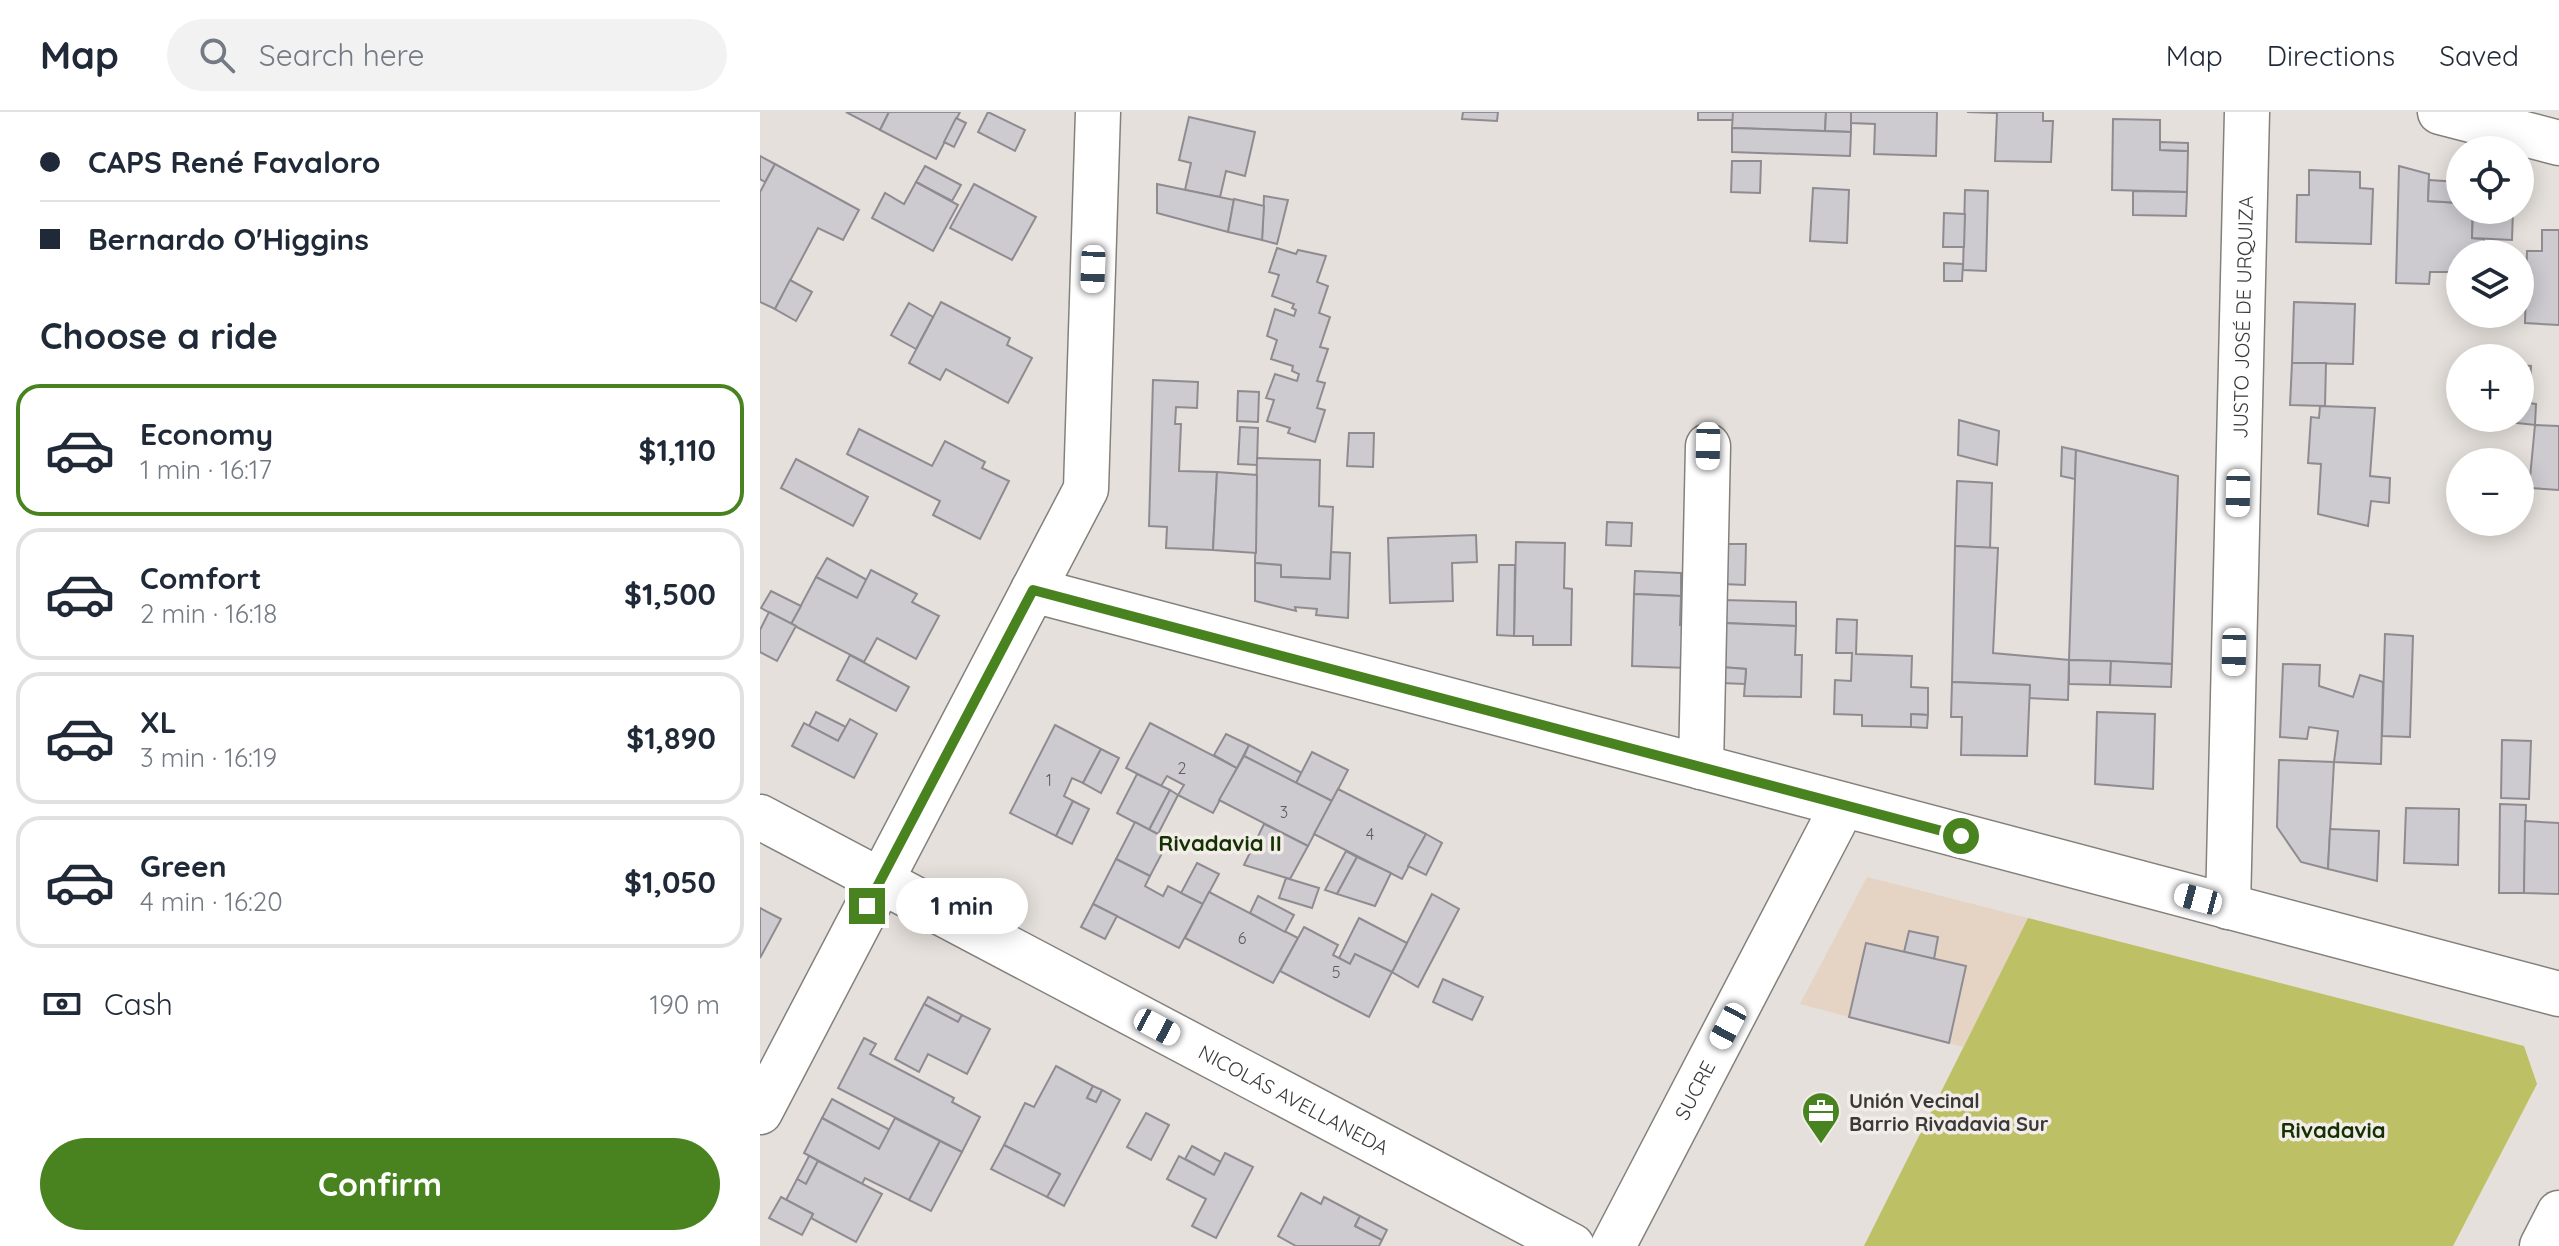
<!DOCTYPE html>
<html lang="en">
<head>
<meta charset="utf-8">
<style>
	body { margin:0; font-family:Quicksand,sans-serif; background:#f2f2f3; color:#1f2937; height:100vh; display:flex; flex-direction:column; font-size:30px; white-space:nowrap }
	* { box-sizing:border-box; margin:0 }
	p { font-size:26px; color:#747a83 }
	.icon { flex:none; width:44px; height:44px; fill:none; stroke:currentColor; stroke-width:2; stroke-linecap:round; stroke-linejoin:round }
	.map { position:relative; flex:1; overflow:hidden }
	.details { display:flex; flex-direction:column; background:#fff; width:760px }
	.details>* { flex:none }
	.banner { display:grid; align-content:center; height:176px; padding:0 40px; background:#fff }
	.fabs { position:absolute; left:1686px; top:24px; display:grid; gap:16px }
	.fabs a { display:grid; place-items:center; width:88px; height:88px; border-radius:50%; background:#fff; box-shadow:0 4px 20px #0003; font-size:40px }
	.end { position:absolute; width:36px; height:36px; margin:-18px; border:10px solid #488320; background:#fff; box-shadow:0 0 0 4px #fff }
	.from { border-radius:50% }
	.bubble { position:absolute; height:56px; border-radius:28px; background:#fff; box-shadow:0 4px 20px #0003; font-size:26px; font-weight:800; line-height:56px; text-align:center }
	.car { position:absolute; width:24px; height:48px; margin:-24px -12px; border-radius:10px; box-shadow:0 0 6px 2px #0007; background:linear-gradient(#fff 24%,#345 0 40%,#fff 0 76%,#345 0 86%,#fff 0) }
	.banner b { display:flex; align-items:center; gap:28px; height:76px; font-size:30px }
	.banner b+b { border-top:2px solid #e0e1e3 }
	.banner i { width:20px; height:20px; background:#1f2937 }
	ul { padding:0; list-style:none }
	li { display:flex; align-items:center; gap:24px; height:132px; margin:0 16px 12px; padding:0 24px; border:4px solid #e0e1e3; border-radius:24px }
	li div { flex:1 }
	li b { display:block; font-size:30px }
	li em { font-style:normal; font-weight:800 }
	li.on { border-color:#488320 }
	li>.icon { width:72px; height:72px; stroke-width:1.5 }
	h2 { padding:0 40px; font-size:36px; line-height:96px }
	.pay { display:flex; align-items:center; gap:20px; height:88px; padding:0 40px; font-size:30px }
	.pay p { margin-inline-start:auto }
	.cta { display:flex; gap:16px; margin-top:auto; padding:16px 40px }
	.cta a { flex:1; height:92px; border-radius:48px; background:#488320; color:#fff; font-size:32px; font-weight:800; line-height:92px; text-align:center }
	header { display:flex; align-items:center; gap:48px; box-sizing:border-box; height:112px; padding:0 40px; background:#fff; border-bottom:2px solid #e0e1e3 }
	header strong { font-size:38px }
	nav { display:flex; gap:44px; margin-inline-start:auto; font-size:28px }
	.search { width:560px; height:72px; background:#f2f2f3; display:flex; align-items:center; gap:20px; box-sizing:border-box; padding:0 28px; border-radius:44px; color:#747a83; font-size:30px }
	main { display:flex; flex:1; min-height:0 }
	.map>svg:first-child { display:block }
	.medical { fill:#e5d4c3 }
	.green { fill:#bec065 }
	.building { fill:#cdcad0; stroke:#8f8c91; stroke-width:2 }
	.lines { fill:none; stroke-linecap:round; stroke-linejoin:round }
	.minor-casing { stroke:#84807c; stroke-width:47 }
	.minor { stroke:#fff; stroke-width:44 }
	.route { stroke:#488320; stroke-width:10 }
	.labels { text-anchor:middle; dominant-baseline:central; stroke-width:7; stroke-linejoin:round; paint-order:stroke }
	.number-label { font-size:16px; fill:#605d5d }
	.street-label { font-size:20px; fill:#3b3937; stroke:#f2ede9 }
	.poi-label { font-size:20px; font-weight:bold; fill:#3b3937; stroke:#f2ede9; text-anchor:start }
	.neighbourhood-label { font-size:22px; font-weight:bold; fill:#153102; stroke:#f2ede9 }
</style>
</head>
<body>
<header>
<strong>Map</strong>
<div class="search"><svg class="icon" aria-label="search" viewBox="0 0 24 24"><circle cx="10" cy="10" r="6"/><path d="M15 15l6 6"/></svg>Search here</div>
<nav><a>Map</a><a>Directions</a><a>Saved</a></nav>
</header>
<main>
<section class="details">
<div class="banner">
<b><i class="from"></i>CAPS René Favaloro</b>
<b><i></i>Bernardo O'Higgins</b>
</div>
<h2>Choose a ride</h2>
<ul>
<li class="on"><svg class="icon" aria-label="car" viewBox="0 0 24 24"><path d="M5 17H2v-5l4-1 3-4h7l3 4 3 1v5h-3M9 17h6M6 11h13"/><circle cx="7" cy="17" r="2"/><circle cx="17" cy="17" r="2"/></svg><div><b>Economy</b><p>1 min · 16:17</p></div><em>$1,110</em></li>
<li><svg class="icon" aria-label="car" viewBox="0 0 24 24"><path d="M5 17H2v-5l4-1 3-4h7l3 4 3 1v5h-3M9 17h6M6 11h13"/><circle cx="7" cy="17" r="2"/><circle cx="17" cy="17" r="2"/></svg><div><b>Comfort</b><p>2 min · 16:18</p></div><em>$1,500</em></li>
<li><svg class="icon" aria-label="car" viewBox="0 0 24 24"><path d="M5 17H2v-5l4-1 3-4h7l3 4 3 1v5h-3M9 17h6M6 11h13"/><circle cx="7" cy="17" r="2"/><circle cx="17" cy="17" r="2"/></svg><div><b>XL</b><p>3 min · 16:19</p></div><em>$1,890</em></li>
<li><svg class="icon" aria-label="car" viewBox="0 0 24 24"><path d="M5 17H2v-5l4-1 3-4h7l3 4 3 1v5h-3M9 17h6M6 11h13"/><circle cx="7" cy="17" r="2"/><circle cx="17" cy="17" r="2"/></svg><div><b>Green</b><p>4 min · 16:20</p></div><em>$1,050</em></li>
</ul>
<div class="pay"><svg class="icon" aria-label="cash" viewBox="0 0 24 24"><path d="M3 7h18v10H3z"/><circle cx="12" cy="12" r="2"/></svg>Cash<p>190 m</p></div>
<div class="cta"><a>Confirm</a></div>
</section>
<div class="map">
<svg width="1799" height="1134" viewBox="0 0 1799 1134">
	<rect width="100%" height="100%" fill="#e5e0db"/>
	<polygon class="medical" points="1107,765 1268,806 1203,935 1040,892"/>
	<polygon class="green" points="1268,806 1764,934 1777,972 1693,1134 1104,1134"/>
	<g class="building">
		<polygon points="86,0 129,0 120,18"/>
		<polygon points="129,0 200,0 176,47 120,18"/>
		<polygon points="228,0 265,18 255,39 218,20"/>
		<polygon points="703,0 738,0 737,9 702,7"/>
		<rect x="938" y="0" width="35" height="8"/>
		<polygon points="973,0 1066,0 1065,19 972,16"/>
		<polygon points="1066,0 1091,0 1091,20 1065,19"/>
		<polygon points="1091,0 1177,0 1176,44 1114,42 1115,12 1091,11"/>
		<polygon points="1207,0 1283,0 1283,9 1293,9 1291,50 1235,49 1237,1"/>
		<polygon points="429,5 495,20 485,64 466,59 460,85 425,78 431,51 419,48"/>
		<polygon points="196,6 206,11 194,35 184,30"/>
		<polygon points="1353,7 1400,8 1400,38 1428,39 1427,80 1352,78"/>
		<polygon points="972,16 1091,20 1090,44 972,40"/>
		<polygon points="1400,30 1428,31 1428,39 1400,38"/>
		<polygon points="0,44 15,52 5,70 0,67"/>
		<polygon points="972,49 1001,49 1000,81 971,80"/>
		<polygon points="15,52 99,98 83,128 58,116 15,197 0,190 0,80"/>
		<polygon points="165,54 201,73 192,89 156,70"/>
		<polygon points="1639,54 1669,62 1668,89 1700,91 1700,98 1713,98 1712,126 1724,127 1723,142 1700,142 1700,160 1670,160 1669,172 1636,171"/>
		<polygon points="1549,58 1600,60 1600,76 1613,77 1611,132 1536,130 1537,83 1549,83"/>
		<polygon points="1669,68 1700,70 1700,91 1668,89"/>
		<polygon points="156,70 198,93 173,139 112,106 125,81 144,92"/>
		<polygon points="214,72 276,105 252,148 190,116"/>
		<polygon points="397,72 474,88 468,120 397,101"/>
		<polygon points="1053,76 1089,78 1087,131 1050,129"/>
		<polygon points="1205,78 1228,79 1226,159 1203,158"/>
		<polygon points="1373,79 1427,80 1426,104 1373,103"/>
		<polygon points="504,84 528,88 517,132 502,128"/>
		<polygon points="474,87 504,94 502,128 468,120"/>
		<polygon points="1713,98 1753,98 1752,128 1712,126"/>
		<polygon points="1184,101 1205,102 1204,135 1183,135"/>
		<polygon points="1782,118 1799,118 1799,213 1765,211 1767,139 1782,139"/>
		<polygon points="517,136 536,142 538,138 566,144 557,170 568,174 559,201 570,205 560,235 568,237 557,269 565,271 557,296 565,298 555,330 528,321 530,316 507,309 514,288 506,286 515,262 537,269 539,262 532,259 533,254 511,247 517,228 507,224 515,197 534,204 536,198 532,196 534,192 512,184 519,163 509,160"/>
		<polygon points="1184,151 1203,152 1202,169 1184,169"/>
		<polygon points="30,168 52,180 36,209 15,197"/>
		<polygon points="181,190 250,226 247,233 272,246 248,291 186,257 180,268 149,251"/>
		<polygon points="1534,190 1595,192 1593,252 1532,251"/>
		<polygon points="149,191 173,205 156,237 131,223"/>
		<polygon points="1532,251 1566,251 1565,294 1530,293"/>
		<polygon points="1760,253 1771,254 1769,291 1760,290"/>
		<polygon points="393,268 438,270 437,296 416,295 415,312 421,312 419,359 457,360 453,438 406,436 407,415 389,414"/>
		<polygon points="478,279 499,280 498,310 477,309"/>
		<polygon points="1760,290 1776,292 1775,313 1748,310 1748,306 1760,306"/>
		<polygon points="1560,294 1615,296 1610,364 1630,366 1629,391 1611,389 1608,414 1558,402 1561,352 1548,351 1551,305 1559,306"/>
		<polygon points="1199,308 1239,319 1237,353 1198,343"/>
		<polygon points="1775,313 1799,314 1799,378 1769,376"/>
		<polygon points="480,315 498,316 497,353 478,352"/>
		<polygon points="99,317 172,354 185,329 225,350 222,356 249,369 220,427 173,403 180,389 87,342"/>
		<polygon points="589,321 614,321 613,355 587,354"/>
		<polygon points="1302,335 1316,338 1315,367 1301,364"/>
		<polygon points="1316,338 1418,364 1412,552 1309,548"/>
		<polygon points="497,346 560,348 559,394 573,395 570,467 521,465 521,453 495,451"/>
		<polygon points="36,347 108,385 93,414 21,376"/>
		<polygon points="457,360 497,363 496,441 453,438"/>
		<polygon points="1197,369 1232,371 1230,436 1195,434"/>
		<polygon points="847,410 872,411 871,434 846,433"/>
		<polygon points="716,423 717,450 692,451 693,489 630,491 628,426"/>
		<polygon points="756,430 805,431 804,476 812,477 811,533 773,533 773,524 754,524"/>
		<polygon points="964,432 986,432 985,473 963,472"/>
		<polygon points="1195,434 1238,436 1233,541 1309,548 1308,588 1269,586 1270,573 1192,570"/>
		<polygon points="571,440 590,441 588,506 556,503 557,497 535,495 536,499 495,489 495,451 521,453 521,465 570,467"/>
		<polygon points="67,446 107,468 97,486 56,465"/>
		<polygon points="739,453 755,453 754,524 737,523"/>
		<polygon points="111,458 157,482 152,490 179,504 156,547 117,526 104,550 31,512 56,465 97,486"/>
		<polygon points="875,459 921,461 921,484 874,482"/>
		<polygon points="11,479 41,494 31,512 1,496"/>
		<polygon points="874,482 921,484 920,513 929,513 928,556 872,554"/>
		<polygon points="963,488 1036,490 1036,514 962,511"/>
		<polygon points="9,500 36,514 17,549 0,540 0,518"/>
		<polygon points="1077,507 1097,508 1096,542 1152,544 1151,575 1168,576 1168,603 1151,602 1151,615 1102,614 1102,603 1074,602 1075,568 1091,569 1092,541 1076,541"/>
		<polygon points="962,511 1036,514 1035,543 1042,543 1041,585 984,584 986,557 961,555"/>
		<polygon points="1625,522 1653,524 1650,625 1622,624"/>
		<polygon points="90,543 149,575 136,599 77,568"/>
		<polygon points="1309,548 1351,549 1350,573 1309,572"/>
		<polygon points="1351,549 1412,552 1411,575 1350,573"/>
		<polygon points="1523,552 1560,553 1559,574 1593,585 1600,563 1623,570 1621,652 1574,650 1578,619 1549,615 1547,627 1520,625"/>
		<polygon points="961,555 986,557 985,572 961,571"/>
		<polygon points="1192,570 1270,573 1267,644 1201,643 1202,605 1191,605"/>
		<polygon points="56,600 86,615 78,629 49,614"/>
		<polygon points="1337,600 1395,602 1393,677 1335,672"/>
		<polygon points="1151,602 1168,603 1167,616 1151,615"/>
		<polygon points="90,607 117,622 94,666 32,634 44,611 78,629"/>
		<polygon points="390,611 477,656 453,701 418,683 424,673 407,664 401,674 366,656"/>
		<polygon points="295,613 341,637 323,671 312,666 304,684 313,689 296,724 250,701"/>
		<polygon points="466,622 489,633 477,656 454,643"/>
		<polygon points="1742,628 1771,629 1769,687 1741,686"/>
		<polygon points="489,633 542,661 536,671 484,644"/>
		<polygon points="341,637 359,646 341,681 323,671"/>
		<polygon points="552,640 588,658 572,689 536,671"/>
		<polygon points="484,644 572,689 548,734 459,688"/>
		<polygon points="1519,648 1574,650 1568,757 1541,750 1517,715"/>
		<polygon points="377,662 410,678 389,718 357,701"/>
		<polygon points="578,677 666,722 642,767 554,722"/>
		<polygon points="410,678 418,683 398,722 389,718"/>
		<polygon points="313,689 329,697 312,732 296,724"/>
		<polygon points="1740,692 1766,693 1764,781 1739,781"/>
		<polygon points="1646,696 1699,697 1698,753 1644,751"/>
		<polygon points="1765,709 1799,711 1799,782 1764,781"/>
		<polygon points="375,710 409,728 390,764 356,747"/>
		<polygon points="504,712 548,734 530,767 484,753"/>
		<polygon points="1570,717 1619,719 1617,769 1568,757"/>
		<polygon points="666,722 682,731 666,763 648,754"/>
		<polygon points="586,739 597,745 577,782 565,778"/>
		<polygon points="597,745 631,761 615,794 577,782"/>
		<polygon points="356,747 390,764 385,774 403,784 408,774 443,792 419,836 333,792"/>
		<polygon points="437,751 459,762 443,792 421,781"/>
		<polygon points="526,766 559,776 552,796 519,786"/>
		<polygon points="449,780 538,826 513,871 425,826"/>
		<polygon points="672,782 699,797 658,875 632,860"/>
		<polygon points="498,784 534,803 525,820 490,801"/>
		<polygon points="333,792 357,804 345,827 321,815"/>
		<polygon points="0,796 21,807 0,846"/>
		<polygon points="599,806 647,831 632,860 595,842 590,852 579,846"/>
		<polygon points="544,815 578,833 573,843 590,852 595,842 632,860 609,905 520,859"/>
		<polygon points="1149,819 1178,825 1174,847 1144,840"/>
		<polygon points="1106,831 1206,854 1189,931 1089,905"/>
		<polygon points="683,867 723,885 712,908 673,890"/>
		<polygon points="168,885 202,903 198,910 164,892"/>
		<polygon points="164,892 198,910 202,903 230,917 207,962 168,942 159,960 135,947"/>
		<polygon points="104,926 116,932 110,942 194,986 192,990 220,1005 202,1040 78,976"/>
		<polygon points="296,954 333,974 327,986 336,990 342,978 360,988 304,1094 287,1085 300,1062 244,1033 265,991 274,995"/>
		<polygon points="333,974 342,978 336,990 327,986"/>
		<polygon points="72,987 130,1018 119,1037 62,1006"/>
		<polygon points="386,1001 409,1013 391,1048 367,1035"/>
		<polygon points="62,1006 119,1037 135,1006 180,1029 149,1088 105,1066 102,1072 44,1041"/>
		<polygon points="180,1029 202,1040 171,1099 149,1088"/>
		<polygon points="244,1033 300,1062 287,1085 231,1057"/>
		<polygon points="432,1034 461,1050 454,1063 425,1047"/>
		<polygon points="465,1041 493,1055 456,1126 432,1114 446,1087 407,1067 419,1044 454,1063"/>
		<polygon points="49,1044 58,1049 46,1072 37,1067"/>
		<polygon points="58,1049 122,1082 96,1130 51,1106 53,1102 26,1088 37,1067 46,1072"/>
		<polygon points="541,1081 561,1092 564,1085 600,1104 595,1114 622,1128 619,1134 536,1134 518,1124"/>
		<polygon points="21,1085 53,1102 42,1123 9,1106"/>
		<polygon points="600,1104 627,1118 622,1128 595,1114"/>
	</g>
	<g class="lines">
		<g class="minor-casing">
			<g id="minor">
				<polyline points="1680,0 1799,31"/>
				<polyline points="273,478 1799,882"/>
				<polyline points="941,655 948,334"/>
				<path id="s1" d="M0,705L812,1134"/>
				<path id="s2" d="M1468,795L1487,0"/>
				<polyline points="0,1000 326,377 338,0"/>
				<path id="s3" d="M853,1134L1083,693"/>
				<polyline points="1782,1134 1799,1101"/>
			</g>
		</g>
		<use href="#minor" class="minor"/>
	</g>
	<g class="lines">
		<polyline class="route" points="107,794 273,478 1201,724"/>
	</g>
	<defs>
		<g id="office-pin" transform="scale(2)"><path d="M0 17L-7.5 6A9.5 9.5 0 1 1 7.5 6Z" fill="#488320" stroke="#f2ede9"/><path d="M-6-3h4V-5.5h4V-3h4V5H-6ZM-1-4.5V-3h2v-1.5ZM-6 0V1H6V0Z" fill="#fff"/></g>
	</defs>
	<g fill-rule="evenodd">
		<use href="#office-pin" x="1061" y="999"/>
	</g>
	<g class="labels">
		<g class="number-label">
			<text x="422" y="656">2</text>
			<text x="289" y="668">1</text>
			<text x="524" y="700">3</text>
			<text x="610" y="722">4</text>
			<text x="482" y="826">6</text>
			<text x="576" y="860">5</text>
		</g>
		<g class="street-label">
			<text stroke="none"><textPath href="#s2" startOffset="590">JUSTO JOSÉ DE URQUIZA</textPath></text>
			<text stroke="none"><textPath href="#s3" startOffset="176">SUCRE</textPath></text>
			<text stroke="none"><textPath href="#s1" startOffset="604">NICOLÁS AVELLANEDA</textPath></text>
		</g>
		<g class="poi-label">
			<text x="1089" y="988">Unión Vecinal<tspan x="1089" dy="23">Barrio Rivadavia Sur</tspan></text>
		</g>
		<g class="neighbourhood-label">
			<text x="460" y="731">Rivadavia II</text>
			<text x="1573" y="1018">Rivadavia</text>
		</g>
	</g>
</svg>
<div class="fabs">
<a><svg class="icon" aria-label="locate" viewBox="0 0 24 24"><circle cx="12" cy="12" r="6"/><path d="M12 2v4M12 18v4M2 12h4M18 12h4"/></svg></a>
<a><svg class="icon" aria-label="layers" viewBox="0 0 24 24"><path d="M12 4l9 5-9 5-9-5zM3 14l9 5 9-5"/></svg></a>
<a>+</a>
<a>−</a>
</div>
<i class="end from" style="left:1201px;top:724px"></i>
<i class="end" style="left:107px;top:794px"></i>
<div class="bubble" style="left:136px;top:766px;width:132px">1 min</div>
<i class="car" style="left:333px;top:157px;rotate:182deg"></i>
<i class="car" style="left:948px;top:334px;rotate:181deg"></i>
<i class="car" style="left:1478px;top:381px;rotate:181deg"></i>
<i class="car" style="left:1474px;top:540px;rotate:181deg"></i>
<i class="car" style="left:1438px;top:787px;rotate:285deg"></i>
<i class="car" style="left:968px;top:914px;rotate:208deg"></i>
<i class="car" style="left:397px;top:915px;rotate:118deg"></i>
</div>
</main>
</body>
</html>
